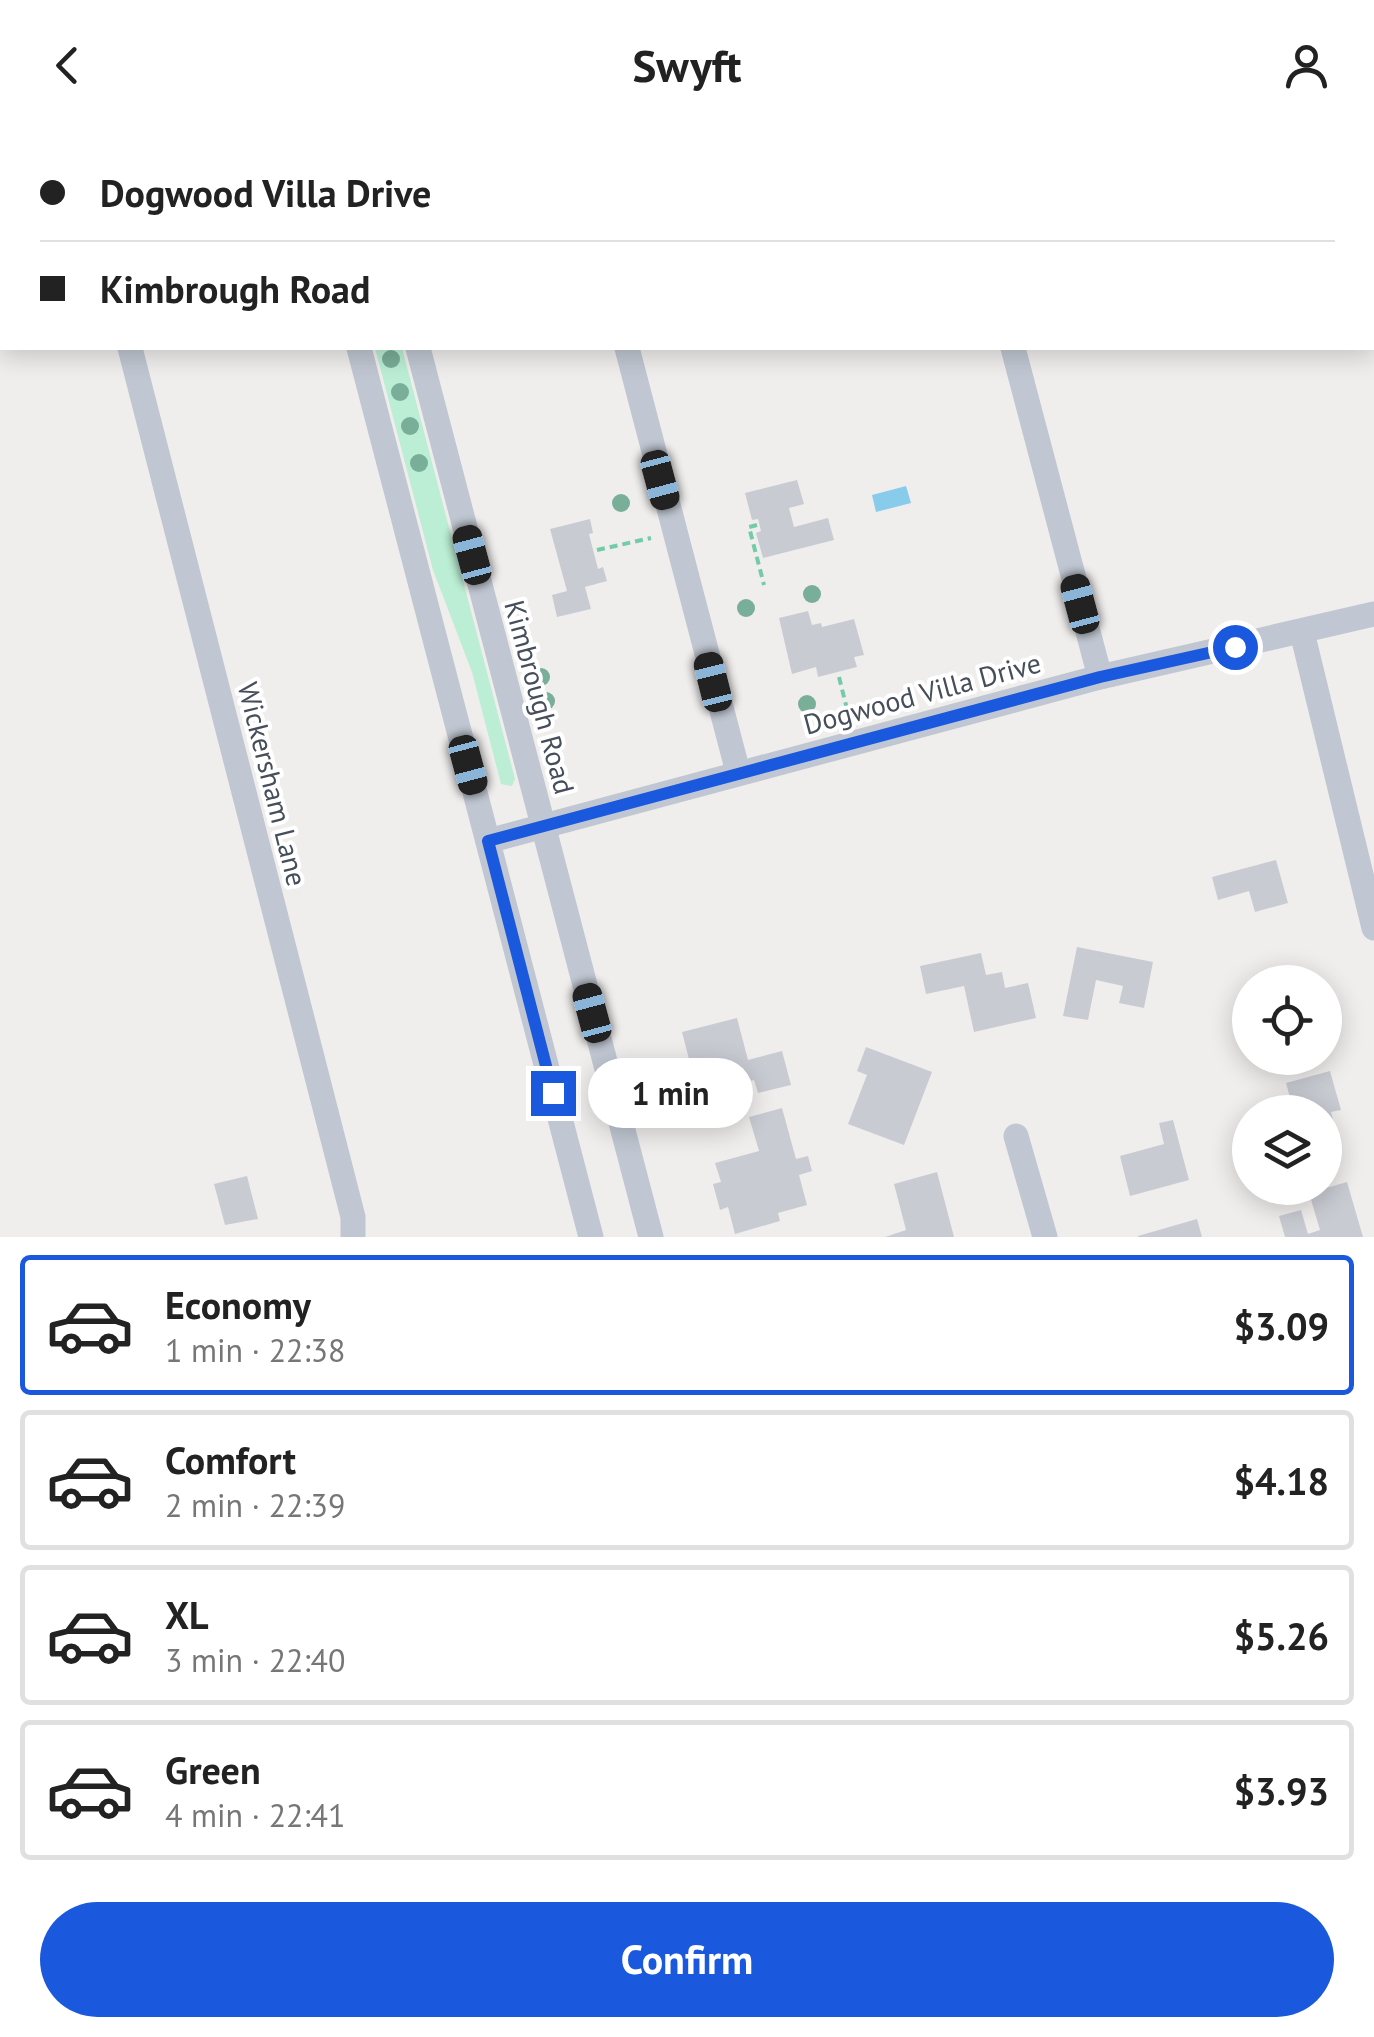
<!DOCTYPE html>
<html lang="en">
<head>
<meta charset="utf-8">
<style>
	body { margin:0; font-family:"PT Sans",sans-serif; background:#f2f2f2; color:#222; height:100vh; display:flex; flex-direction:column; font-size:38px; white-space:nowrap }
	* { box-sizing:border-box; margin:0 }
	p { font-size:32px; color:#767676 }
	.icon { flex:none; width:55px; height:55px; fill:none; stroke:currentColor; stroke-width:2; stroke-linecap:round; stroke-linejoin:round }
	.map { position:relative; height:1107px; overflow:hidden }
	.side { display:flex; flex-direction:column; background:#fff; flex:1 }
	.side>* { flex:none }
	.guide { position:absolute; left:0px; top:0px; width:1375px; height:220px; box-shadow:0 5px 25px #0003; display:grid; align-content:center; height:220px; padding:0 40px; background:#fff }
	.fabs { position:absolute; left:1232px; top:835px; display:grid; gap:20px }
	.fabs a { display:grid; place-items:center; width:110px; height:110px; border-radius:50%; background:#fff; box-shadow:0 5px 25px #0003; font-size:50px }
	.end { position:absolute; width:45px; height:45px; margin:-22px; border:12px solid #1a58dd; background:#fff; box-shadow:0 0 0 5px #fff }
	.from { border-radius:50% }
	.bubble { position:absolute; height:70px; border-radius:35px; background:#fff; box-shadow:0 5px 25px #0003; font-size:32px; font-weight:600; line-height:70px; text-align:center }
	.car { position:absolute; width:30px; height:60px; margin:-30px -15px; border-radius:12px; box-shadow:0 0 8px 2px #0007; background:linear-gradient(#222 24%,#8ab4d8 0 40%,#222 0 76%,#8ab4d8 0 86%,#222 0) }
	.guide b { display:flex; align-items:center; gap:35px; height:95px; font-size:38px }
	.guide b+b { border-top:2px solid #e0e0e0 }
	.guide i { width:25px; height:25px; background:#222 }
	ul { padding:18px 0 0; list-style:none }
	li { display:flex; align-items:center; gap:30px; height:140px; margin:0 20px 15px; padding:0 20px; border:5px solid #e0e0e0; border-radius:10px }
	li div { flex:1 }
	li b { display:block; font-size:38px }
	li em { font-style:normal; font-weight:600 }
	li.active { border-color:#1a58dd }
	li>.icon { width:90px; height:90px; stroke-width:1.5 }
	.action { display:flex; gap:20px; margin-top:auto; padding:20px 40px }
	.action a { flex:1; height:115px; border-radius:60px; background:#1a58dd; color:#fff; font-size:40px; font-weight:600; line-height:115px; text-align:center }
	header { display:flex; justify-content:space-between; align-items:center; height:130px; padding:0 40px; background:#fff; font-size:45px; font-weight:600 }
	.map>svg:first-child { display:block }
	.green { fill:#bbeed4 }
	.water { fill:#88cbeb }
	.building { fill:#c9cbd3 }
	.lines { fill:none; stroke-linecap:round; stroke-linejoin:round }
	.path { stroke:#73cbaa; stroke-width:4; stroke-dasharray:8 5; stroke-linecap:butt }
	.minor { stroke:#c0c7d2; stroke-width:25 }
	.tree { fill:#79ae99 }
	.route { stroke:#1a58dd; stroke-width:12 }
	.labels { text-anchor:middle; dominant-baseline:central; stroke-width:8; stroke-linejoin:round; paint-order:stroke }
	.street-label { font-size:28px; fill:#454e5a; stroke:#fff }
</style>
</head>
<body>
<header><svg class="icon" aria-label="back" viewBox="0 0 24 24"><path d="M15 5l-7 7 7 7"/></svg>Swyft<svg class="icon" aria-label="person" viewBox="0 0 24 24"><circle cx="12" cy="8" r="4"/><path d="M4 21q1-7 8-7t8 7"/></svg></header>
<div class="map">
<svg width="1374" height="1107" viewBox="0 0 1374 1107">
	<rect width="100%" height="100%" fill="#f0eded"/>
	<polygon class="green" points="375,218 402,218 515,649 512,656 501,654 472,542 433,440"/>
	<polygon class="water" points="906,356 911,373 876,382 872,365"/>
	<g class="building">
		<polygon points="797,350 804,374 789,378 794,397 828,388 834,410 763,428 756,403 761,401 758,389 752,390 745,363"/>
		<polygon points="590,389 593,403 589,404 598,439 603,437 607,451 585,457 591,479 557,487 552,465 567,461 550,399"/>
		<polygon points="808,481 812,495 821,493 822,497 854,489 864,525 854,527 857,537 818,547 816,537 792,544 779,488"/>
		<polygon points="1276,730 1288,773 1255,782 1249,761 1218,770 1212,747"/>
		<polygon points="1077,817 1153,832 1144,878 1119,873 1123,856 1096,850 1088,890 1063,886"/>
		<polygon points="981,823 986,845 1002,842 1005,858 1028,853 1036,888 974,902 964,856 926,864 920,836"/>
		<polygon points="1284,839 1288,852 1256,852 1255,847"/>
		<polygon points="737,888 748,930 782,921 791,955 758,963 754,950 698,964 682,902"/>
		<polygon points="866,917 932,942 904,1015 848,994 867,945 857,941"/>
		<polygon points="1330,941 1341,980 1331,982 1337,1004 1325,1007 1325,982 1294,982 1286,953"/>
		<polygon points="782,978 796,1029 808,1026 812,1041 799,1045 807,1075 778,1083 780,1091 735,1104 728,1077 720,1080 713,1054 721,1052 715,1033 759,1021 749,987"/>
		<polygon points="1173,990 1189,1050 1130,1066 1120,1026 1164,1014 1159,993"/>
		<polygon points="937,1042 954,1107 885,1107 906,1100 894,1054"/>
		<polygon points="247,1046 258,1089 225,1095 214,1054"/>
		<polygon points="1347,1052 1363,1107 1285,1107 1279,1086 1301,1080 1308,1104 1320,1100 1309,1063"/>
		<polygon points="1197,1089 1202,1107 1138,1107 1138,1106"/>
	</g>
	<g class="lines">
		<g class="path">
			<polyline points="757,395 749,397 764,455"/>
			<polyline points="597,420 651,408"/>
			<polyline points="839,547 850,591"/>
		</g>
		<g class="minor">
			<polyline points="75,0 75,2"/>
			<polyline points="303,0 304,2"/>
			<polyline points="361,0 362,2"/>
			<polyline points="957,0 958,2"/>
			<polyline points="1362,0 1363,2"/>
			<polyline points="1372,40 1374,45"/>
			<polyline points="130,218 353,1087 353,1107"/>
			<polyline points="359,218 591,1107"/>
			<polyline points="418,218 651,1107"/>
			<polyline points="627,218 738,642"/>
			<polyline points="1013,218 1100,547"/>
			<polyline points="1302,502 1374,798"/>
			<polyline points="488,711 1100,547 1374,484"/>
			<polyline points="1016,1006 1045,1107"/>
		</g>
	</g>
	<g class="tree">
		<circle cx="391" cy="229" r="9"/>
		<circle cx="400" cy="262" r="9"/>
		<circle cx="410" cy="296" r="9"/>
		<circle cx="419" cy="333" r="9"/>
		<circle cx="621" cy="373" r="9"/>
		<circle cx="812" cy="464" r="9"/>
		<circle cx="746" cy="478" r="9"/>
		<circle cx="541" cy="547" r="9"/>
		<circle cx="546" cy="571" r="9"/>
		<circle cx="807" cy="574" r="9"/>
	</g>
	<g class="lines">
		<polyline class="route" points="553,963 488,711 1100,547 1235,517"/>
	</g>
	<g class="labels">
		<g class="street-label">
			<text transform="translate(922 563) rotate(-15)">Dogwood Villa Drive</text>
			<text transform="translate(540 567) rotate(75)">Kimbrough Road</text>
			<text transform="translate(273 654) rotate(76)">Wickersham Lane</text>
		</g>
	</g>
</svg>
<div class="fabs">
<a><svg class="icon" aria-label="locate" viewBox="0 0 24 24"><circle cx="12" cy="12" r="6"/><path d="M12 2v4M12 18v4M2 12h4M18 12h4"/></svg></a>
<a><svg class="icon" aria-label="layers" viewBox="0 0 24 24"><path d="M12 4l9 5-9 5-9-5zM3 14l9 5 9-5"/></svg></a>
</div>
<i class="end from" style="left:1235px;top:517px"></i>
<i class="end" style="left:553px;top:963px"></i>
<div class="bubble" style="left:588px;top:928px;width:165px">1 min</div>
<i class="car" style="left:660px;top:350px;rotate:165deg"></i>
<i class="car" style="left:472px;top:425px;rotate:345deg"></i>
<i class="car" style="left:1080px;top:474px;rotate:345deg"></i>
<i class="car" style="left:713px;top:552px;rotate:346deg"></i>
<i class="car" style="left:468px;top:635px;rotate:165deg"></i>
<i class="car" style="left:592px;top:883px;rotate:345deg"></i>
<div class="guide">
<b><i class="from"></i>Dogwood Villa Drive</b>
<b><i></i>Kimbrough Road</b>
</div>
</div>
<section class="side">
<ul>
<li class="active"><svg class="icon" aria-label="car" viewBox="0 0 24 24"><path d="M5 17H2v-5l4-1 3-4h7l3 4 3 1v5h-3M9 17h6M6 11h13"/><circle cx="7" cy="17" r="2"/><circle cx="17" cy="17" r="2"/></svg><div><b>Economy</b><p>1 min · 22:38</p></div><em>$3.09</em></li>
<li><svg class="icon" aria-label="car" viewBox="0 0 24 24"><path d="M5 17H2v-5l4-1 3-4h7l3 4 3 1v5h-3M9 17h6M6 11h13"/><circle cx="7" cy="17" r="2"/><circle cx="17" cy="17" r="2"/></svg><div><b>Comfort</b><p>2 min · 22:39</p></div><em>$4.18</em></li>
<li><svg class="icon" aria-label="car" viewBox="0 0 24 24"><path d="M5 17H2v-5l4-1 3-4h7l3 4 3 1v5h-3M9 17h6M6 11h13"/><circle cx="7" cy="17" r="2"/><circle cx="17" cy="17" r="2"/></svg><div><b>XL</b><p>3 min · 22:40</p></div><em>$5.26</em></li>
<li><svg class="icon" aria-label="car" viewBox="0 0 24 24"><path d="M5 17H2v-5l4-1 3-4h7l3 4 3 1v5h-3M9 17h6M6 11h13"/><circle cx="7" cy="17" r="2"/><circle cx="17" cy="17" r="2"/></svg><div><b>Green</b><p>4 min · 22:41</p></div><em>$3.93</em></li>
</ul>
<div class="action"><a>Confirm</a></div>
</section>
</body>
</html>
